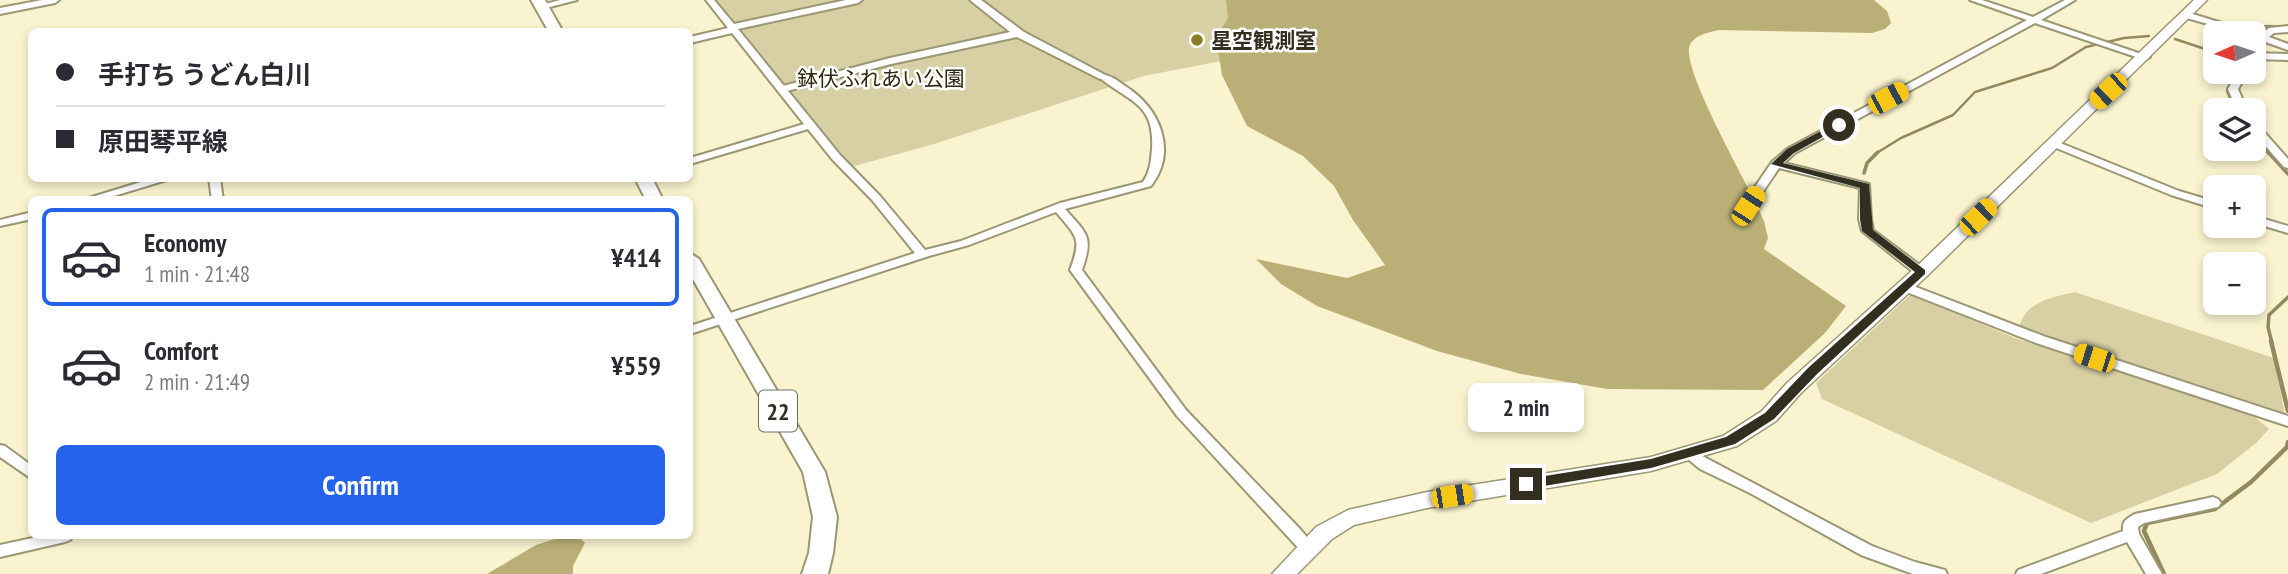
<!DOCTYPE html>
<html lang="en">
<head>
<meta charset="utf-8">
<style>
	body { margin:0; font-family:"PT Sans Narrow","Noto Sans JP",sans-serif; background:#f7f7f7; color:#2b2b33; height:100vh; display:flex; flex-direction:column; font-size:26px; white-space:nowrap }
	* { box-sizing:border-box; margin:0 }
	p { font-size:23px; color:#7c7c81 }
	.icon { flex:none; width:38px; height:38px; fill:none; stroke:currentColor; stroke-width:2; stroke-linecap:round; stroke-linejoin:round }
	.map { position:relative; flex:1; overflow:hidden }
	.details { position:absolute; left:28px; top:196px; width:665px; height:343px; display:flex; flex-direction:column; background:#fff; border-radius:10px; box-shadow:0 4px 10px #0003 }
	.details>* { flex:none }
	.top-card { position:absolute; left:28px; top:28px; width:665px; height:154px; border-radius:10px; box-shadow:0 4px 10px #0003; display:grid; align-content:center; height:154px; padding:0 28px; background:#fff }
	.needle { width:46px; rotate:267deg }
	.buttons { position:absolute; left:2203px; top:21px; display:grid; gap:14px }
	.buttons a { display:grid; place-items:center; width:63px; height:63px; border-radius:10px; background:#fff; box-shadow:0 4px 10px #0003; font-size:35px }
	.end { position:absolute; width:32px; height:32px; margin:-16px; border:9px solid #322f21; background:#fff; box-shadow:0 0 0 4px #fff }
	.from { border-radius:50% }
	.bubble { position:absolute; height:49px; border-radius:10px; background:#fff; box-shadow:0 4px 10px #0003; font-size:23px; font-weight:700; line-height:49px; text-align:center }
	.car { position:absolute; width:21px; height:42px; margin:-21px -10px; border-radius:9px; box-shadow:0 0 5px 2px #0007; background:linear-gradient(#f5c518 24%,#345 0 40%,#f5c518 0 76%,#345 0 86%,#f5c518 0) }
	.top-card b { display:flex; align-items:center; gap:24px; height:66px; font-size:26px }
	.top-card b+b { border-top:2px solid #e1e1e2 }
	.top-card i { width:18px; height:18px; background:#2b2b33 }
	ul { padding:12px 0 0; list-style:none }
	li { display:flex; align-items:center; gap:21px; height:98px; margin:0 14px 10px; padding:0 14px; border:4px solid transparent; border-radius:10px }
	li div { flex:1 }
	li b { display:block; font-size:26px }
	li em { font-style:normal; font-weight:700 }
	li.selected { border-color:#2563eb }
	li>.icon { width:63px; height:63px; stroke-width:1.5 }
	.cta { display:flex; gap:14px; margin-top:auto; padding:14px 28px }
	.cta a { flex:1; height:80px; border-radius:10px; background:#2563eb; color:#fff; font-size:28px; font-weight:700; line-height:80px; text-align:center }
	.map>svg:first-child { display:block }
	.green { fill:#d7d0a5 }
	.forest { fill:#bab077 }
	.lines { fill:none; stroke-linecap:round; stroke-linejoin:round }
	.stream-far2 { stroke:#928a5e; stroke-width:2.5 }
	.stream-far1 { stroke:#928a5e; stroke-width:3.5 }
	.stream { stroke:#928a5e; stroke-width:4.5 }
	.minor-casing { stroke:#9b9674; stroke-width:4 }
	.tertiary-casing { stroke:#9b9674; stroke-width:4 }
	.secondary-casing { stroke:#9b9674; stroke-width:3 }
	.primary-casing { stroke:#9b9674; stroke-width:4 }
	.minor { fill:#fff; fill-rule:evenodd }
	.tertiary { fill:#fff; fill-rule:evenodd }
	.secondary { fill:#fff; fill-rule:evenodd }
	.primary { fill:#fff; fill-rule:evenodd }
	.route { fill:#322f21 }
	.poi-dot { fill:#8c7d23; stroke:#fff; stroke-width:2.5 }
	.labels { text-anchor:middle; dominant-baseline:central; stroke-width:5; stroke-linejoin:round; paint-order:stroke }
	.far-poi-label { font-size:21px; font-weight:bold; fill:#322f21; stroke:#fff; text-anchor:start }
	.far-park-label { font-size:21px; fill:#2e2a0f; stroke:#fff }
	.shield { fill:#fff; stroke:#706d64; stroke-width:2 }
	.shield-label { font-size:24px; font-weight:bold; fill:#322f21 }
</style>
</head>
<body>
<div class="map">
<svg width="2288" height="574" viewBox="0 0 2288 574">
	<rect width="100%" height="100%" fill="#f9f3cf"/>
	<g class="green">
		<polygon points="716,0 1234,0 1226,60 1144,76 934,144 851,167"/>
		<path d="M2075,292L2274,358L2285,415L2019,329C2023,302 2053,297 2075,292Z"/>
		<polygon points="1911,294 2015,338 2241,412 2256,418 2269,429 2256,443 2217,474 2091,523 1822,399 1816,383"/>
	</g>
	<g class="forest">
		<path d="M1226,0H1874L1887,11L1891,23L1885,29L1872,33L1719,30C1709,32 1691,36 1689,48C1685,77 1750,187 1764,221L1768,238L1764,249L1846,306L1825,333L1763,390L1607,389L1521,374L1437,351L1317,306L1281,284L1256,259L1347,278L1385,265L1353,220L1334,186L1303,156L1247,126L1222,75L1216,38L1228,18Z"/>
		<polygon points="564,536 578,536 585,543 573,566 573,574 487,574 536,545"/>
	</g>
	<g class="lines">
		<g class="stream-far2">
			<polyline points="2242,33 2266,26"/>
			<polyline points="2175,39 2205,49 2216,47"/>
			<polyline points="2254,42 2268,26 2288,27"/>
			<polyline points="2234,72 2227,91 2235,110"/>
			<polyline points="2254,138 2269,154"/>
			<polyline points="1875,154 1901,138 1953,115 1975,92 2052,68 2086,47 2124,38 2149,36"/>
		</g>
		<g class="stream-far1">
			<polyline points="2268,152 2288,174"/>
			<polyline points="1864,173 1867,163 1878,152"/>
			<polyline points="2272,343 2268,327 2269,315 2288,297"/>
		</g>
		<g class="stream">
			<polyline points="2271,341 2288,411"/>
			<polyline points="2164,574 2144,531 2147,523 2215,509 2251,482 2287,447 2288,442"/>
		</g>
		<g class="minor-casing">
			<g id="minor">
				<polygon points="42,0 59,0 55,3 0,14 0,8"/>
				<polygon points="560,0 577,0 542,9 538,6"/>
				<path d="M706,0H714L734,24L846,0H862L858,3L738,29L840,155L880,196L925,250L961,241L1060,203L1143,182C1150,172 1151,161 1152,149C1155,102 1128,102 1099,77L1101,75C1110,74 1118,81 1125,86C1160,108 1178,151 1151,186L1065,209C1087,234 1094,236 1082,270L1186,410L1300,529L1316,548L1314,552L1308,554L1302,552L1177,416L1070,270C1082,238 1077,237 1056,212L969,245L929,256L690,334V326L915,253L872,200L832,159L808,129L690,164V158L804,124L732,33L690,43V37L728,28Z"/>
				<polygon points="1970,0 1982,0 2033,17 2065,0 2075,0 2041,20 2150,57 2145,60 2142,59 2035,23 1795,153 1784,163 1869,184 1871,219 1873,230 1925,269 1927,272 1925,275 1917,275 1862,231 1859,219 1860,188 1779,168 1752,208 1744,208 1742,206 1772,162 1787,149 2027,20"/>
				<polygon points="2186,12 2261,35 2269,28 2288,26 2288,32 2274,33 2269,37 2288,44 2288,50 2254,38 2254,33 2240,33 2183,17 2183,13"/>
				<polygon points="2254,53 2288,54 2288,60 2254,59"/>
				<polygon points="2238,72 2248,72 2238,89 2247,110 2237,110 2228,89"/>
				<polygon points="2254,124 2258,125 2288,159 2288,168 2284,167 2254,133"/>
				<polygon points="2053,140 2179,191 2216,202 2216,209 2171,195 2049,145 2048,143"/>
				<polygon points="154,178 173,178 101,200 82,200"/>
				<polygon points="209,178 220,178 223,200 212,200"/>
				<polygon points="32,212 32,219 0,226 0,220"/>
				<polygon points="2254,216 2288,226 2288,233 2254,223"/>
				<polygon points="1903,282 2046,337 2288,416 2288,426 2036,343 1899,289 1897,286 1899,283"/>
				<polygon points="0,445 5,446 32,466 32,479 0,457"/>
				<polygon points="1689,449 1872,546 1915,562 1945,570 1947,574 1913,574 1861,555 1750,493 1700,469 1682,454 1684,450"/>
				<path d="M2213,497L2218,499L2221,503L2218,507L2144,523L2138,527L2139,534L2162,574H2146L2127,542L2041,574H2016L2018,570L2123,531C2122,521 2126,519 2135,514Z"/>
				<polygon points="42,536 73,536 70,540 65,542 0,557 0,545"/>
			</g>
		</g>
		<g class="tertiary-casing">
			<polygon id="tertiary" points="970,0 981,0 1024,32 1109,77 1108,79 1100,79 1017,37 891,64 783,92 777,89 779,87 890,58 1010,32"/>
		</g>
		<g class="secondary-casing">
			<polygon id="secondary" points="2194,0 2207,0 1927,276 1801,393 1776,421 1737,446 1651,471 1427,508 1354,525 1332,539 1297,574 1272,574 1316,527 1348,510 1427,492 1651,457 1723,436 1762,411 1787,383 1915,268"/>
		</g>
		<g class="primary-casing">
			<g id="primary">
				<polygon points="531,0 545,0 563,32 549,32"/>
				<polygon points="635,178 652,178 663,200 646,200"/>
				<polygon points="690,253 699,259 825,472 837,517 833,553 828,574 802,574 809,553 813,517 803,472 690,274"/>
			</g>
		</g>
		<use href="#minor" class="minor"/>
		<use href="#tertiary" class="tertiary"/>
		<use href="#secondary" class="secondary"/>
		<use href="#primary" class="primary"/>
	</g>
	<polygon class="route" points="1836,123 1844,125 1794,153 1783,163 1869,184 1873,230 1925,270 1925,274 1817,374 1774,419 1735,444 1651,468 1526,489 1521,487 1519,484 1526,479 1651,459 1726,437 1765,413 1808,368 1915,272 1862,231 1860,219 1860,188 1771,164 1787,149"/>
	<circle class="poi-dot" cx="1197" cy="40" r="7"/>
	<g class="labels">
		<g class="far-poi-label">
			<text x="1211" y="40">星空観測室</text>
		</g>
		<g class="far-park-label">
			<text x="881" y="78">鉢伏ふれあい公園</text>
		</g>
		<rect class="shield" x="759" y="390.5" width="38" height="41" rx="5"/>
		<g class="shield-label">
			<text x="778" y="411">22</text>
		</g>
	</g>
</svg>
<div class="buttons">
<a><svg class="needle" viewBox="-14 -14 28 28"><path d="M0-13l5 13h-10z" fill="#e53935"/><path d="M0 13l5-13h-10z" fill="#7c7c81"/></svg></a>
<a><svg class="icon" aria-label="layers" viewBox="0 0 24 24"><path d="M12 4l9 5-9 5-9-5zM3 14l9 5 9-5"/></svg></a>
<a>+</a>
<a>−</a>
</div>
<i class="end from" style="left:1839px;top:125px"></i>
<i class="end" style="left:1526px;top:484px"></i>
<div class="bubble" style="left:1468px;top:383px;width:116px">2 min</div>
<i class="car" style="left:2108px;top:91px;rotate:227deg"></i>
<i class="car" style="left:1888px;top:98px;rotate:62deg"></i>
<i class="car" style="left:1748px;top:206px;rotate:33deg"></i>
<i class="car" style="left:1978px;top:217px;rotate:46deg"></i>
<i class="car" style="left:2094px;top:358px;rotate:288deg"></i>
<i class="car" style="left:1452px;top:496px;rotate:81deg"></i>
<div class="top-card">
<b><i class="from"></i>手打ち うどん白川</b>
<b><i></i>原田琴平線</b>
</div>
<section class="details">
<ul>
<li class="selected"><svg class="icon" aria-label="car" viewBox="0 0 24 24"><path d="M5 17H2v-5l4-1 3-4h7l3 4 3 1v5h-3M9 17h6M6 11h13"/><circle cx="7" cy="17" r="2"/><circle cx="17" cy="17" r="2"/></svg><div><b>Economy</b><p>1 min · 21:48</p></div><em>¥414</em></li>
<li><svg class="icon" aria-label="car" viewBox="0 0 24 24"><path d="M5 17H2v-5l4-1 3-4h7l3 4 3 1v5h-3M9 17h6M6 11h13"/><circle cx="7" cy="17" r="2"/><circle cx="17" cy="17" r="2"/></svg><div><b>Comfort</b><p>2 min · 21:49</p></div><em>¥559</em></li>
</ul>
<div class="cta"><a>Confirm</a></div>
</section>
</div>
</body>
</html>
